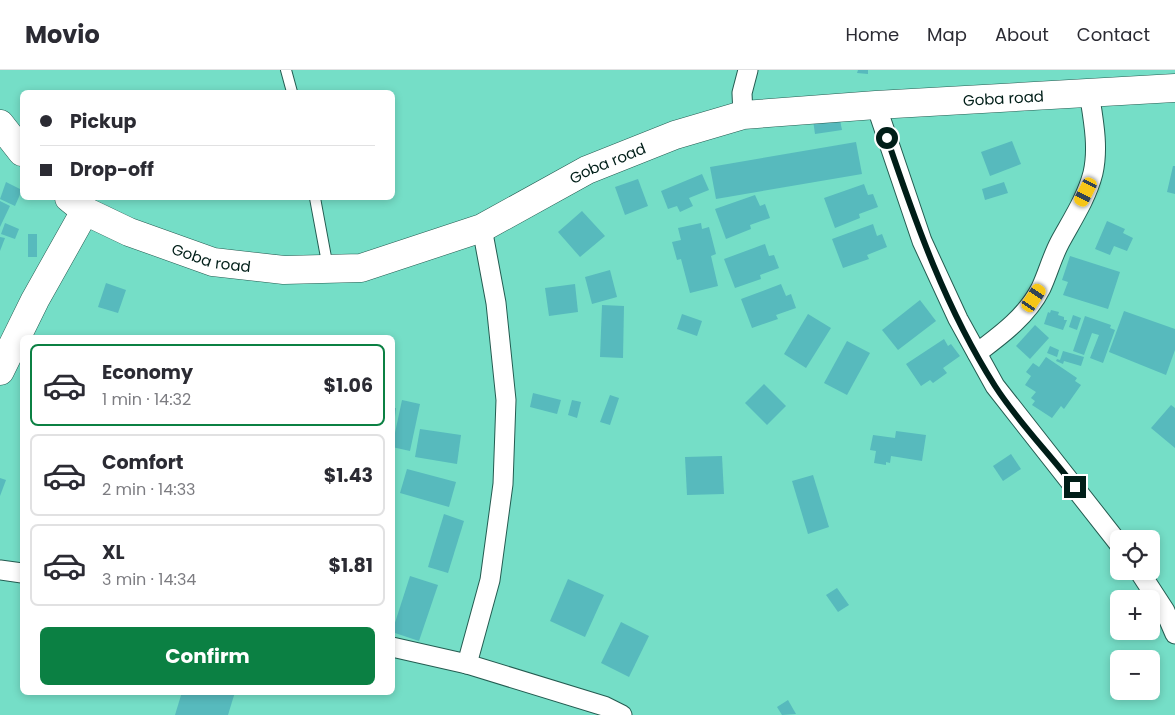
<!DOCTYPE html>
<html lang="en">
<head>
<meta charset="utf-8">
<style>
	body { margin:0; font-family:Poppins,sans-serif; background:#f2f2f3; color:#2b2b33; height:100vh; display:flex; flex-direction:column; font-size:19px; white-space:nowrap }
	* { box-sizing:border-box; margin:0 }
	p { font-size:16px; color:#7c7c81 }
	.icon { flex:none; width:28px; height:28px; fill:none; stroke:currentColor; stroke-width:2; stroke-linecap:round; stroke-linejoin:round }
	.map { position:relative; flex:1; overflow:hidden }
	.sheet { position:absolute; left:20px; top:265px; width:375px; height:360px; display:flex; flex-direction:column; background:#fff; border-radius:8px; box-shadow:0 2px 8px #0003 }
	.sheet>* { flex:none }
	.hud { position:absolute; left:20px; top:20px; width:375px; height:110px; border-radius:8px; box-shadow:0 2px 8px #0003; display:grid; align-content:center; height:110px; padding:0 20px; background:#fff }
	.controls { position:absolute; left:1110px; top:460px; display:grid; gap:10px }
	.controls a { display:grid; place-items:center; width:50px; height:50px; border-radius:8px; background:#fff; box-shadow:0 2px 8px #0003; font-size:25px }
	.end { position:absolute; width:22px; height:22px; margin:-11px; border:6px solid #001e18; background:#fff; box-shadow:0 0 0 2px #fff }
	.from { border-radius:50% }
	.car { position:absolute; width:15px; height:30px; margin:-15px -8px; border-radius:6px; box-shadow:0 0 4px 1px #0007; background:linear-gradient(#f5c518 24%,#345 0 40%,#f5c518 0 76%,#345 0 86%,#f5c518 0) }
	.hud b { display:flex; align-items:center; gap:18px; height:48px; font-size:19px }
	.hud b+b { border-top:1px solid #e1e1e2 }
	.hud i { width:12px; height:12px; background:#2b2b33 }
	ul { padding:9px 0 0; list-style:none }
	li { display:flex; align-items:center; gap:15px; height:82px; margin:0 10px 8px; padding:0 10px; border:2px solid #e1e1e2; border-radius:8px }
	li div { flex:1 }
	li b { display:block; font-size:19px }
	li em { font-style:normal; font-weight:700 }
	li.active { border-color:#0b8043 }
	li>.icon { width:45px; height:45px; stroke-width:1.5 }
	.action { display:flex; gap:10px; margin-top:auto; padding:10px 20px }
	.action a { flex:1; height:58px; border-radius:8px; background:#0b8043; color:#fff; font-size:20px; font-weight:700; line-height:58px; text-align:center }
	header { display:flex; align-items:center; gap:30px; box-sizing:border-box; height:70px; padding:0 25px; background:#fff; border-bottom:1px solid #e1e1e2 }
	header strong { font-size:24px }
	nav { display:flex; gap:28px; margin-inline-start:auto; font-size:18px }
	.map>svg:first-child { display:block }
	.building { fill:#57babd }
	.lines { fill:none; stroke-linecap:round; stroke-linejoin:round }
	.lane-casing { stroke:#245c51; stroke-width:12 }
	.street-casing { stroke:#245c51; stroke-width:21 }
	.secondary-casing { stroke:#245c51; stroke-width:29 }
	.lane { stroke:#fff; stroke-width:10 }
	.street { stroke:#fff; stroke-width:19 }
	.secondary { stroke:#fff; stroke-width:28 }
	.route { stroke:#001e18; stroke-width:6 }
	.labels { text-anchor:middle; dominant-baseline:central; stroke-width:5; stroke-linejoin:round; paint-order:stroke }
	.street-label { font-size:15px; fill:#001e18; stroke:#82ebd4 }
</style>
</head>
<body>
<header>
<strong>Movio</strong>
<nav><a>Home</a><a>Map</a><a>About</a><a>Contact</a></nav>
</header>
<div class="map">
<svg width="1175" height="645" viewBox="0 0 1175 645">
	<rect width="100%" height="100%" fill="#75dec7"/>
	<g class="building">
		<polygon points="858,0 868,0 868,4 857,3"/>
		<polygon points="839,45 842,60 815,64 813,50"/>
		<polygon points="1012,71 1021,94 990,106 981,82"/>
		<polygon points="856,72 862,104 716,129 710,97"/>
		<polygon points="1173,96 1175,96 1175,124 1167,122"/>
		<polygon points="702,104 709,120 689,128 693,136 680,142 677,136 668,139 661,121"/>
		<polygon points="638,109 648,136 625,145 615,117"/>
		<polygon points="6,112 22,120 15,136 0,129"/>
		<polygon points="1004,112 1008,123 985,130 982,119"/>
		<polygon points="864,114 868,125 873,124 878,137 859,144 860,148 835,158 824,128"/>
		<polygon points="755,125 760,136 765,134 770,148 750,155 751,159 726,169 715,139"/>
		<polygon points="0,131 10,136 0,157"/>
		<polygon points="582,141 605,166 580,187 558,162"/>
		<polygon points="1107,151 1125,159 1123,163 1133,168 1127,181 1114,176 1110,185 1095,179"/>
		<polygon points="5,153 19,159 15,169 1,164"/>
		<polygon points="701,153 702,159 709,157 716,184 711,186 718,216 690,223 681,189 677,190 672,172 681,170 678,158"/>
		<polygon points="873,154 877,166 882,164 887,177 867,185 869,189 843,198 832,169"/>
		<rect x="28" y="164" width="9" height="23"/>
		<polygon points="0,167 5,168 0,181"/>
		<polygon points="765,174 769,186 774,185 779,198 760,205 761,209 735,218 724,189"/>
		<polygon points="1070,186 1120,202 1108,239 1063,225 1068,212 1062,210"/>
		<polygon points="610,200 617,227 592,234 585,207"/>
		<polygon points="106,213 126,220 118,243 98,237"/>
		<polygon points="575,214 578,242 549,246 545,218"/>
		<polygon points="781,214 786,226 791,224 796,238 776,245 778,249 752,258 741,229"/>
		<polygon points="920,230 936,251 898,280 882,260"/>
		<polygon points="602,235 624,236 623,288 600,287"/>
		<polygon points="1051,240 1059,242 1058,245 1064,247 1064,250 1067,250 1063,260 1044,254 1048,242 1050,243"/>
		<polygon points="1124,241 1175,259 1175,280 1166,305 1109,282"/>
		<polygon points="682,244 702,251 697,266 677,259"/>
		<polygon points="808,244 831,258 806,298 784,284"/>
		<polygon points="1073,245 1081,248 1077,260 1069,257"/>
		<polygon points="1085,246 1111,255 1110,258 1115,260 1103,293 1090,288 1099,265 1092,263 1084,285 1073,281"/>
		<polygon points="1035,255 1049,268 1030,289 1016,276"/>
		<polygon points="944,269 948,276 951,274 960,286 943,298 947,303 933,313 930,310 921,316 906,294"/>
		<polygon points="847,271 870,283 847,325 824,313"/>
		<polygon points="1050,276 1059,280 1057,287 1047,283"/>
		<polygon points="1063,281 1084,287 1081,296 1064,291 1063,294 1056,291 1057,289 1060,290"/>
		<polygon points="1046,287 1077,308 1075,311 1081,315 1064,339 1061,336 1052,348 1032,335 1035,331 1031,328 1036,322 1025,315 1031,306 1026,302 1033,293 1039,297"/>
		<polygon points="764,314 786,336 767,355 745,333"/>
		<polygon points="533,323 561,330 557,344 530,337"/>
		<polygon points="610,325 619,328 610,355 600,352"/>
		<polygon points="402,330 420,334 410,381 392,377"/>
		<polygon points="572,330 581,332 577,348 568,345"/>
		<polygon points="1171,335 1175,338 1175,378 1151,358"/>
		<polygon points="392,338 396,338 394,355 392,355"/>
		<polygon points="420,359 461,365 457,394 415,387"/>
		<polygon points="896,361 926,365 922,391 891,386 890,393 886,392 886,395 874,393 876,381 870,380 873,365 895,368"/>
		<polygon points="1011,384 1021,399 1003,411 993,396"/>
		<polygon points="722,386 724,424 687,425 685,387"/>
		<polygon points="407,399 456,412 449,437 400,423"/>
		<polygon points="813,405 829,457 808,464 792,411"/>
		<polygon points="0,408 6,410 0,426"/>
		<polygon points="444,444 464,451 448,503 428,497"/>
		<polygon points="410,506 438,515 419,571 392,562"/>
		<polygon points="568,509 604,525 585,567 550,551"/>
		<polygon points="837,518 849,535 838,542 826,525"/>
		<polygon points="621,552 649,566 629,607 601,593"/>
		<polygon points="182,622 235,622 228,645 175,645"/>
		<polygon points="788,630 796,644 782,645 777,637"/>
	</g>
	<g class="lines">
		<g class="lane-casing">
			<g id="lane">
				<polyline points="286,0 292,22"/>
				<polyline points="315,128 328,198"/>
			</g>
		</g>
		<g class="street-casing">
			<g id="street">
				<polyline points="876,35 922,171 958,249 995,316 1119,474"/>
				<polyline points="743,45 742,23 748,0"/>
				<path d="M977,283C1001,265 1027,246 1041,218C1048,203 1052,187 1060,172C1072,150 1087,127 1093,103C1099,77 1093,48 1089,22"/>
				<polyline points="0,500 22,503"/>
				<polyline points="1139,501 1165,541 1175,564"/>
				<polyline points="392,577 467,594 604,636 622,645"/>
				<polyline points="467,594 490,510 503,414 506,330 496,233 482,158"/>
			</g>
		</g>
		<g class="secondary-casing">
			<g id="secondary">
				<polyline points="0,54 22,82"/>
				<path id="s1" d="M69,128L85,141L129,162L213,192L284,200L361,198L482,158L587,100L675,65L743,45L876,35L1175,18"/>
				<polyline points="0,301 35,230 85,141"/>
			</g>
		</g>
		<use href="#lane" class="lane"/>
		<use href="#street" class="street"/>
		<use href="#secondary" class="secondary"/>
	</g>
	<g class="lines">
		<path class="route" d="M887,68C916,154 946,239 995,316C1018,352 1049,383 1075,417"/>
	</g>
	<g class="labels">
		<g class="street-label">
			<text stroke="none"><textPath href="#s1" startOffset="981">Goba road</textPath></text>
			<text stroke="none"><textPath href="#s1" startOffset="576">Goba road</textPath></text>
			<text stroke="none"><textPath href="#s1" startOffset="156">Goba road</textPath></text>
		</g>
	</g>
</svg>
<div class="controls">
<a><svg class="icon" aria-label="locate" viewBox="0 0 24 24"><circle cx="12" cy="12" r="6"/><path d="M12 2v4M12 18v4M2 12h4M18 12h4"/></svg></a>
<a>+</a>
<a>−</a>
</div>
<i class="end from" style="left:887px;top:68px"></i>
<i class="end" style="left:1075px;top:417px"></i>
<i class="car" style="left:1086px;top:122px;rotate:207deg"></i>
<i class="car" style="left:1034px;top:228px;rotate:34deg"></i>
<div class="hud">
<b><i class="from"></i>Pickup</b>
<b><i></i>Drop-off</b>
</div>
<section class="sheet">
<ul>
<li class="active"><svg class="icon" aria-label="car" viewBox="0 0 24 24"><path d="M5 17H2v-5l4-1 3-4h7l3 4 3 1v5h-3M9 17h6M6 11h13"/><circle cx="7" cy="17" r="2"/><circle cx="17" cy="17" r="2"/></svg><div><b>Economy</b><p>1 min · 14:32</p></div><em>$1.06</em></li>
<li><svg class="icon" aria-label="car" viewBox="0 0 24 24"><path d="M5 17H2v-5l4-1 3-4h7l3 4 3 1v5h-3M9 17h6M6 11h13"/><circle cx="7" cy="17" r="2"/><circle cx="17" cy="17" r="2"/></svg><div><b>Comfort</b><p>2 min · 14:33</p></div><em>$1.43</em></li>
<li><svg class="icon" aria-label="car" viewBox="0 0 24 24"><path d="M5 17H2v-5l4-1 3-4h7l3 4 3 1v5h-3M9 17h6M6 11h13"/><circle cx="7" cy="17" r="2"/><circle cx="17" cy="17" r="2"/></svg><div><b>XL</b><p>3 min · 14:34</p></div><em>$1.81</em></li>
</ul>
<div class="action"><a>Confirm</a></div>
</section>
</div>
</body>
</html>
